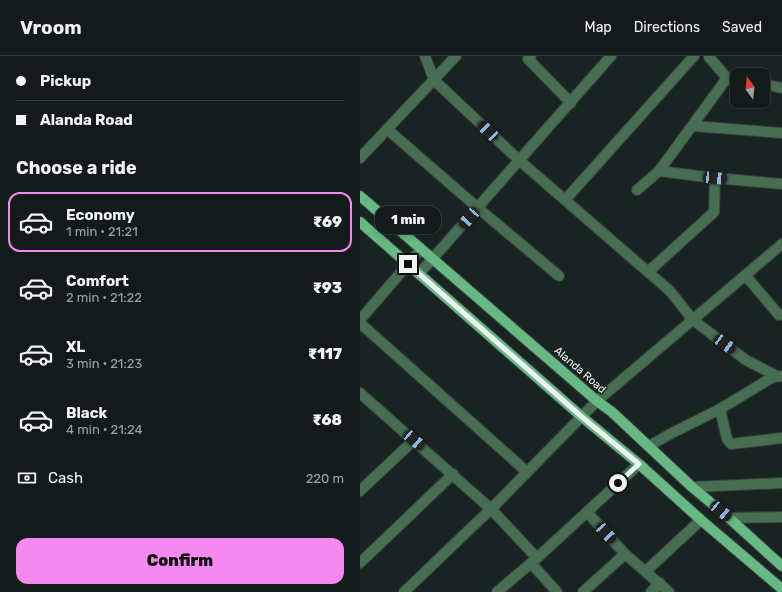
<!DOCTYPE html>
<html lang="en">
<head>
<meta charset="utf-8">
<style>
	body { margin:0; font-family:Rubik,sans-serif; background:#1c2423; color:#f1f3f6; height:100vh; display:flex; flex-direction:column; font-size:15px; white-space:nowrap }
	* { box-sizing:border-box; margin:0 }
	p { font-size:13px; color:#9da1a2 }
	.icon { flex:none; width:22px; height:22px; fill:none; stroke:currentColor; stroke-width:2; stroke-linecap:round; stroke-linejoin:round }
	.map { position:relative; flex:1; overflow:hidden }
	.sheet { display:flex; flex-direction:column; background:#131b1a; width:360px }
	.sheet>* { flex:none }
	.hud { display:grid; align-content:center; height:88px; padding:0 16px; background:#131b1a }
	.needle { width:26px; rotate:345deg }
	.fabs { position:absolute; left:370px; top:12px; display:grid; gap:8px }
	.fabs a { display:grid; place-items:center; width:40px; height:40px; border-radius:8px; background:#131b1a; box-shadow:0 2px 6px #0003,0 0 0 1px #323939; font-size:20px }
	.end { position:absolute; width:18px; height:18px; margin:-9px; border:5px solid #ecf3f2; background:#111; box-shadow:0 0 0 2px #111 }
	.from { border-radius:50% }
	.bubble { position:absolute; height:28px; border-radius:12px; background:#131b1a; box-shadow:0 2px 6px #0003,0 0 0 1px #323939; font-size:13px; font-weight:800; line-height:28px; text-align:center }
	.car { position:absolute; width:12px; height:24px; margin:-12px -6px; border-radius:5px; box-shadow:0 0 3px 1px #0007; background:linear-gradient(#222 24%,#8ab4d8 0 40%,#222 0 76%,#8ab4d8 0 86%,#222 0) }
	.hud b { display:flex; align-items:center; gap:14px; height:38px; font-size:15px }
	.hud b+b { border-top:1px solid #323939 }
	.hud i { width:10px; height:10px; background:#f1f3f6 }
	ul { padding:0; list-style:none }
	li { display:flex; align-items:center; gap:12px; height:60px; margin:0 8px 6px; padding:0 8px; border:2px solid transparent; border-radius:12px }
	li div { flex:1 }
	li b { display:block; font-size:15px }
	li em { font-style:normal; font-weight:800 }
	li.active { border-color:#f589ef }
	li>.icon { width:36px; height:36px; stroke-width:1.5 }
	h2 { padding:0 16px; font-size:18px; line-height:48px }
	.pay { display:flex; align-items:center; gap:10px; height:44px; padding:0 16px; font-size:15px }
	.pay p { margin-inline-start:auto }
	.action { display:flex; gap:8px; margin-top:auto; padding:8px 16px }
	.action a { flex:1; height:46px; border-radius:12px; background:#f589ef; color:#111; font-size:16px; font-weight:800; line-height:46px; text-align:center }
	header { display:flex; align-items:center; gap:24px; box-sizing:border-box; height:56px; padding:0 20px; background:#131b1a; border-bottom:1px solid #323939 }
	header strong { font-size:19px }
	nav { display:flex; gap:22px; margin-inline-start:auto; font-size:14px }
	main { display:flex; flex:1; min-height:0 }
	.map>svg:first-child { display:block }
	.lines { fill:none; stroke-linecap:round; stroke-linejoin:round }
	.minor-casing { stroke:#37413f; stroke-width:12 }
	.tertiary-casing { stroke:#37413f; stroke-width:12 }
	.primary-casing { stroke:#37413f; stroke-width:12 }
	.minor { stroke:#476d53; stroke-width:10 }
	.tertiary { stroke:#476d53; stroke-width:10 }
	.primary { stroke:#67b883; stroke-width:10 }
	.route { stroke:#ecf3f2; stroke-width:5 }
	.labels { text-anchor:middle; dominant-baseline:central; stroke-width:3; stroke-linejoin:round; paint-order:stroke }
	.street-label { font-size:11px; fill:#ecf3f2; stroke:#192422 }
</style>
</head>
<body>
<header>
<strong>Vroom</strong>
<nav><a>Map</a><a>Directions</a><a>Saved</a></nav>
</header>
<main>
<section class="sheet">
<div class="hud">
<b><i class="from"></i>Pickup</b>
<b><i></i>Alanda Road</b>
</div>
<h2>Choose a ride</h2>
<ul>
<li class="active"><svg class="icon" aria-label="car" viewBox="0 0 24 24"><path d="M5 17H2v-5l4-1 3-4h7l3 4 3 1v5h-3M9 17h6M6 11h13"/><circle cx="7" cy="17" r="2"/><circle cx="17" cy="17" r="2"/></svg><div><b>Economy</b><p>1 min · 21:21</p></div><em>₹69</em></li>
<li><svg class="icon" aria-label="car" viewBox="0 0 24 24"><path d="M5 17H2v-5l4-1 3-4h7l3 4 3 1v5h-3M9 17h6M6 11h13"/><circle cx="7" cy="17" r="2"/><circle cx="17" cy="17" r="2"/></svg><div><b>Comfort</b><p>2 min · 21:22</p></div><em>₹93</em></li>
<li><svg class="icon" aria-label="car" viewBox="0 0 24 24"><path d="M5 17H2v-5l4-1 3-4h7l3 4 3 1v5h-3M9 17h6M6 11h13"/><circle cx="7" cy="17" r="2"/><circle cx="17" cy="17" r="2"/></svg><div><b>XL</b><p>3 min · 21:23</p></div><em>₹117</em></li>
<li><svg class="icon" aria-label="car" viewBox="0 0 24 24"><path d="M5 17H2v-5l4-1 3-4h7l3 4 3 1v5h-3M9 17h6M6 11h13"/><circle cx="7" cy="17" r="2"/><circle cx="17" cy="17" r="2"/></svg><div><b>Black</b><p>4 min · 21:24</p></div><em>₹68</em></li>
</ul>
<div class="pay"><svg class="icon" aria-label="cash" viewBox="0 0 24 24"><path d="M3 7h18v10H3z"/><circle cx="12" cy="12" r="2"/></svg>Cash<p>220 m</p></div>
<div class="action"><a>Confirm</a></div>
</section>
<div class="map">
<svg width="422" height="536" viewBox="0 0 422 536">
	<rect width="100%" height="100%" fill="#192422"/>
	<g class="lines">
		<g class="minor-casing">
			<g id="minor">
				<polyline points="65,0 74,24 160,105 310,235 333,264 386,304 417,320"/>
				<polyline points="171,0 168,3 211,47"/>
				<polyline points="349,1 367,22 377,24"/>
				<polyline points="367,22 299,115 355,122 422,128"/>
				<polyline points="403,28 422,32"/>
				<polyline points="333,70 422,77"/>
				<polyline points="27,73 118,152 199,220"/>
				<polyline points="0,102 96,0"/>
				<polyline points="277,134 299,115"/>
				<polyline points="205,144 334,0"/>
				<polyline points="288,216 354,156 355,122"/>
				<polyline points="59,218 251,0"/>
				<polyline points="385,219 419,259 422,258"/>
				<polyline points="0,264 61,193"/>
				<polyline points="0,267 167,416"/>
				<polyline points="0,337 131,453 177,502"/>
				<polyline points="360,353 367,383 371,388 422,382"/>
				<polyline points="332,431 422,427"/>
				<polyline points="0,435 54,384"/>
				<polyline points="227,456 265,498 309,536"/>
				<polyline points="369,462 422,461"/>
				<polyline points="0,507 93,418"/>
				<polyline points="171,507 197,536"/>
				<polyline points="286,515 341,464"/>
				<polyline points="44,536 131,453 237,345 422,188"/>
				<polyline points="223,536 265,498"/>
				<polyline points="291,536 300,527"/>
			</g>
		</g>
		<g class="tertiary-casing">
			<g id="tertiary">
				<polyline points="289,390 312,377 360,353 413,321 422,320"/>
				<polyline points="137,536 177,502 279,408"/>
			</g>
		</g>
		<g class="primary-casing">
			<g id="primary">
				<polyline points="0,140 237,345 252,356 332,431 369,462 422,510"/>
				<polyline points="0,166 222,361 279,408 341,464 422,533"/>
			</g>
		</g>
		<use href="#minor" class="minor"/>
		<use href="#tertiary" class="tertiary"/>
		<use href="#primary" class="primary"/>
	</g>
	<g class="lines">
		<polyline class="route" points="48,208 222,361 279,408 258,427"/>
	</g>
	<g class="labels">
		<g class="street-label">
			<text transform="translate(220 314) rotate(41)">Alanda Road</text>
		</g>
	</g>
</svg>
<div class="fabs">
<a><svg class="needle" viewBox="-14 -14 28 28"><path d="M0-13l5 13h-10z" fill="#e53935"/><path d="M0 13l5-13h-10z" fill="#9da1a2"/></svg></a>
</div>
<i class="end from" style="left:258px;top:427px"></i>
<i class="end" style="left:48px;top:208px"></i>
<div class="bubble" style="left:15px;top:150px;width:66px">1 min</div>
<i class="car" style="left:128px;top:75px;rotate:314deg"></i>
<i class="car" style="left:355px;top:122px;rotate:95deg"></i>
<i class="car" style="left:109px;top:162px;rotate:222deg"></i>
<i class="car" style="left:365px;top:288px;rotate:126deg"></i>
<i class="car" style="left:54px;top:384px;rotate:131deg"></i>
<i class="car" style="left:361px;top:455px;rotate:130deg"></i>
<i class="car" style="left:246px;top:477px;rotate:137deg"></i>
</div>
</main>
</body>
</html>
